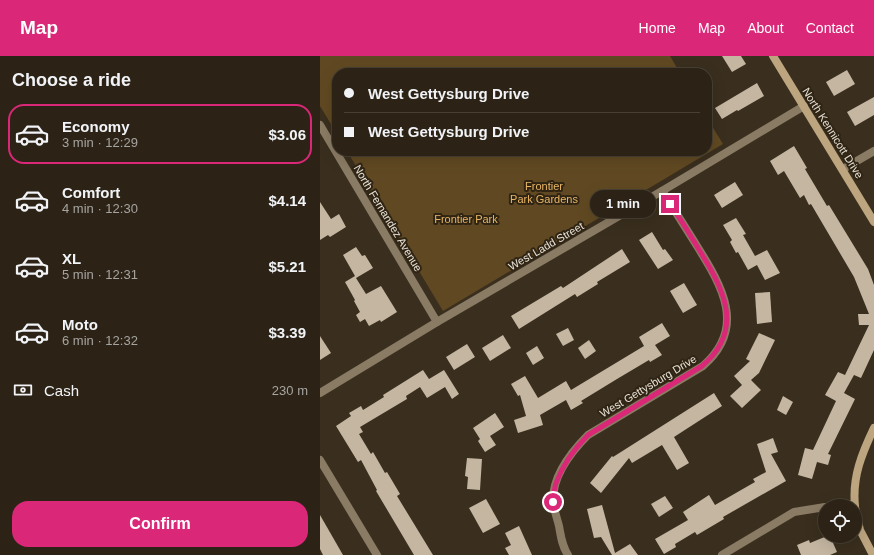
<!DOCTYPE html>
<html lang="en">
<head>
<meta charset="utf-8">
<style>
	body { margin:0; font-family:Arial,sans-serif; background:#342b1f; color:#f1f3f6; height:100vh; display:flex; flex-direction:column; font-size:15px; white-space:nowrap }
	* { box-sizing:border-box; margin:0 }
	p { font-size:13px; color:#a6a4a1 }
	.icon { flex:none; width:22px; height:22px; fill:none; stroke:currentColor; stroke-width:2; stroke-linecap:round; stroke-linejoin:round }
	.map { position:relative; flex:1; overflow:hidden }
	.side { display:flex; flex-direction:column; background:#2c2316; width:320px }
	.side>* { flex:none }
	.banner { position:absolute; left:12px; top:12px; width:380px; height:88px; border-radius:16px; box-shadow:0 4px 16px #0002,0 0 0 1px #484035; display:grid; align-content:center; height:88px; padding:0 12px; background:#2c2316 }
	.fabs { position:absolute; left:498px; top:443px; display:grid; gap:8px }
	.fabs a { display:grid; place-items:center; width:44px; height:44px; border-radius:50%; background:#2c2316; box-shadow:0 4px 16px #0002,0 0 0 1px #484035; font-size:20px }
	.end { position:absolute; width:18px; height:18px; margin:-9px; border:5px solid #db2777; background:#fff; box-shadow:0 0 0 2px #fff }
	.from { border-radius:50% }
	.bubble { position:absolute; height:28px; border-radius:14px; background:#2c2316; box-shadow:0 4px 16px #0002,0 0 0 1px #484035; font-size:13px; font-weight:800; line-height:28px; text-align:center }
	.banner b { display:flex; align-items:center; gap:14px; height:38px; font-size:15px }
	.banner b+b { border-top:1px solid #484035 }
	.banner i { width:10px; height:10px; background:#f1f3f6 }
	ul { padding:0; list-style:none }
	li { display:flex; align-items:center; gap:12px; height:60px; margin:0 8px 6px; padding:0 4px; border:2px solid transparent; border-radius:16px }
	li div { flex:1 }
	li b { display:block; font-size:15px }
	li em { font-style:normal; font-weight:800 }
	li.on { border-color:#db2777 }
	li>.icon { width:36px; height:36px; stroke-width:1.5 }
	h2 { padding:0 12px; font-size:18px; line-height:48px }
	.pay { display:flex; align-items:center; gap:10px; height:44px; padding:0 12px; font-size:15px }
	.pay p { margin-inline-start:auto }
	.button { display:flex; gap:8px; margin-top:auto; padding:8px 12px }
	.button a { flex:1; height:46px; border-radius:16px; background:#db2777; color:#fff; font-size:16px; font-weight:800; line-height:46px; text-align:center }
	header { display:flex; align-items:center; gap:24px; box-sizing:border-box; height:56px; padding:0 20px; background:#db2777; color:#fff }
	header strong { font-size:19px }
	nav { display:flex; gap:22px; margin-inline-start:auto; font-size:14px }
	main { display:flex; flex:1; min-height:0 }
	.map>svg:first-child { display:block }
	.green { fill:#604922 }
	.building { fill:#c4b6a1 }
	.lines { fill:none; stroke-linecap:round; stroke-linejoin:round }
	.street { stroke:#8a7b64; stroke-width:8 }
	.secondary { stroke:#bda580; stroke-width:8 }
	.route { stroke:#db2777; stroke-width:5 }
	.labels { text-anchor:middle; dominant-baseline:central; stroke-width:4; stroke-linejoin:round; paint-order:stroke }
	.street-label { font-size:11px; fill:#e8e1d6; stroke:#302514 }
	.park-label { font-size:11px; fill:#e7b565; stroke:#302514 }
</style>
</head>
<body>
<header>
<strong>Map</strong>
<nav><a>Home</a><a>Map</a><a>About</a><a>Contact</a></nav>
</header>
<main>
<section class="side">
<h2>Choose a ride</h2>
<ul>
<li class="on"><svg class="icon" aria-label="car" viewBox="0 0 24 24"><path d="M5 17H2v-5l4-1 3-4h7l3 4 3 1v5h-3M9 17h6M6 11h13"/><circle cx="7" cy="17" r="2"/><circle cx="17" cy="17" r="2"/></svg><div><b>Economy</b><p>3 min · 12:29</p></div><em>$3.06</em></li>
<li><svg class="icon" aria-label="car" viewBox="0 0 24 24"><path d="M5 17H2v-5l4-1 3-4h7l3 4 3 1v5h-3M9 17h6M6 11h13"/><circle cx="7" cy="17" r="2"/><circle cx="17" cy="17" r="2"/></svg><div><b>Comfort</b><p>4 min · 12:30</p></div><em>$4.14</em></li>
<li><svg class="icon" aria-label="car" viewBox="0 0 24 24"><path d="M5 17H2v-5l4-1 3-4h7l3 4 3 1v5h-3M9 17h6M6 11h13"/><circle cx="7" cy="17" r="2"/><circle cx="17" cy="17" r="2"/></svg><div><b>XL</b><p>5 min · 12:31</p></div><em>$5.21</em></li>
<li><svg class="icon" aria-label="car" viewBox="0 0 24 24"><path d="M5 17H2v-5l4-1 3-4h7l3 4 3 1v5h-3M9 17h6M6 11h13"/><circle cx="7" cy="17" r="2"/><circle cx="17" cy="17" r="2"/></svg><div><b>Moto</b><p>6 min · 12:32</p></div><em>$3.39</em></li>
</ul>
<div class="pay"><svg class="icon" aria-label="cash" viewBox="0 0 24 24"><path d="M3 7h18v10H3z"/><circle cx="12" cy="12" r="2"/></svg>Cash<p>230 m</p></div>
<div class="button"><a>Confirm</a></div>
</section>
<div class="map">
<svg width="554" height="499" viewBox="0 0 554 499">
	<rect width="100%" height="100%" fill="#3a2f1e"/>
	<g class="green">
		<polygon points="0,0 350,0 360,17 17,17 17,78 0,50"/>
		<polygon points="387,62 403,88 123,255 27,95 387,95"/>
	</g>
	<g class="building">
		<polygon points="402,0 421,0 426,8 412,16"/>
		<polygon points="527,14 535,28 514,40 506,26"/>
		<polygon points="437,27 444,40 418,55 417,54 402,63 395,52"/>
		<polygon points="554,41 554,59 535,70 527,56"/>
		<polygon points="474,90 487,112 485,113 507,150 509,149 548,213 554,229 554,294 541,322 534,319 524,337 535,343 508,398 511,399 508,409 497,406 492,423 478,419 485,392 493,394 516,345 505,339 518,316 525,319 549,269 539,269 538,258 549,258 534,221 491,148 489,149 484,139 480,142 464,115 458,119 450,105"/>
		<polygon points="415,126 423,139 402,152 394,139"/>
		<polygon points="0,146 11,163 19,158 26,171 10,181 8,179 0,184"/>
		<polygon points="416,162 426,178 423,179 435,200 447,194 460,217 445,224 437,209 428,214 418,196 416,197 410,186 412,184 403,169"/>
		<polygon points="332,176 343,194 345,193 353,204 338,213 319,184"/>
		<polygon points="36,191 42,200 45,199 53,212 36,222 46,238 61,230 77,256 61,266 60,264 49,270 45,263 40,266 36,259 40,256 34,245 35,244 25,226 35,220 23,199"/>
		<polygon points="302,193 310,206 277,226 278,228 257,241 255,238 199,273 191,260 241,230 243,232"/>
		<polygon points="364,227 377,249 363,257 350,235"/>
		<polygon points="450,236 452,266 437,268 435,237"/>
		<polygon points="342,267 350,280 335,289 342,299 330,306 329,304 297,323 261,345 263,347 251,354 246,344 220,359 223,369 198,377 194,364 206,360 200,339 198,340 191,328 205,320 218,342 246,325 251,334 324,290 319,281"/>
		<polygon points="248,272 254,284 243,290 236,278"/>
		<polygon points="439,277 455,284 439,317 431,324 441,334 422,352 410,340 422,329 414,320 430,305 426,303"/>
		<polygon points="183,279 191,292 170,305 162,292"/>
		<polygon points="0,280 11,297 0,304"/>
		<polygon points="269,284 276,295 265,303 258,292"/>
		<polygon points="147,288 155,301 134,314 126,301"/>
		<polygon points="217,290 224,302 213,309 206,297"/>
		<polygon points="103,314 109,323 124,314 139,338 132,343 125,331 107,342 100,331 86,340 87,343 40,371 43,376 39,378 51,398 53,396 65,417 67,416 80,438 77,440 113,499 94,499 56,435 57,434 41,404 38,406 16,370 31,360 29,357 41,350 43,354 64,341 63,339"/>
		<polygon points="394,337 402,350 354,381 369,407 357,414 342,389 312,407 309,402 281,437 270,427 292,400 293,401"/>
		<polygon points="463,340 473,346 466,359 457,354"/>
		<polygon points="175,357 184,371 170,380 176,389 165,396 158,385 160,383 153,372"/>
		<polygon points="453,382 458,396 451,398 466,425 403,461 404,463 377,479 375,476 355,488 356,491 344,498 335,483 368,464 363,456 389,439 395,449 435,426 433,423 446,416 437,388"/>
		<polygon points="147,402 162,403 160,434 147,433 148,421 145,420"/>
		<polygon points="345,440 353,452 339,461 331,448"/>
		<polygon points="166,443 180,468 163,477 149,452"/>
		<polygon points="282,449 295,497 310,488 318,499 292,499 281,481 274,482 267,453"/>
		<polygon points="0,459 23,499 3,499 0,493"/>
		<polygon points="199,470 212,499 189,499 185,492 191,489 185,477"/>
		<polygon points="507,480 510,480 517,496 510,499 481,499 477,489 489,484 490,487"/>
	</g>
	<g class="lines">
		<g class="street">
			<polyline points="0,69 117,266"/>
			<polyline points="523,113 554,95"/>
			<polyline points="0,337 117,266 342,135 484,50"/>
			<polyline points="0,404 57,499"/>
			<polyline points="510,450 534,448"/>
			<path d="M248,499C242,490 241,481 239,470C237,462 234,454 233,446C232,420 251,396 268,379L383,310C427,272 402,230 377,190C365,171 354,153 342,135"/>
			<polyline points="402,499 474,456 505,451"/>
		</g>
		<g class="secondary">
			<polyline points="453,0 554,166"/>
			<path d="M535,450C532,421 542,397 554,372"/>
			<polyline points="535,451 540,474 553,499"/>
		</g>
	</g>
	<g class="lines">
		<path class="route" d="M233,446C234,440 234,433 236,427C243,408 254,393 268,379L382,310C426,273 403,232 378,192C369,177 360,162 350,148"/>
	</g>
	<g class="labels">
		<g class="street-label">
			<text transform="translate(513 77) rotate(58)">North Kennicott Drive</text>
			<text transform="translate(68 162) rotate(59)">North Fernandez Avenue</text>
			<text transform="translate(226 190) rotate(-30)">West Ladd Street</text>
			<text transform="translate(328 330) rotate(-31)">West Gettysburg Drive</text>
		</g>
		<g class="park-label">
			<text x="224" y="130">Frontier<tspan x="224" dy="13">Park Gardens</tspan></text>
			<text x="146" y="163">Frontier Park</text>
		</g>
	</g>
</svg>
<div class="fabs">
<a><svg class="icon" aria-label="locate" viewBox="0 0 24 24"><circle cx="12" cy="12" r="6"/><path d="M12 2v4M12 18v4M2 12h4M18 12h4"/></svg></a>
</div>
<i class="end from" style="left:233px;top:446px"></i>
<i class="end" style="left:350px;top:148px"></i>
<div class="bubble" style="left:270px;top:134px;width:66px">1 min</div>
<div class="banner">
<b><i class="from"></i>West Gettysburg Drive</b>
<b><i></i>West Gettysburg Drive</b>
</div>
</div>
</main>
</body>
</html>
